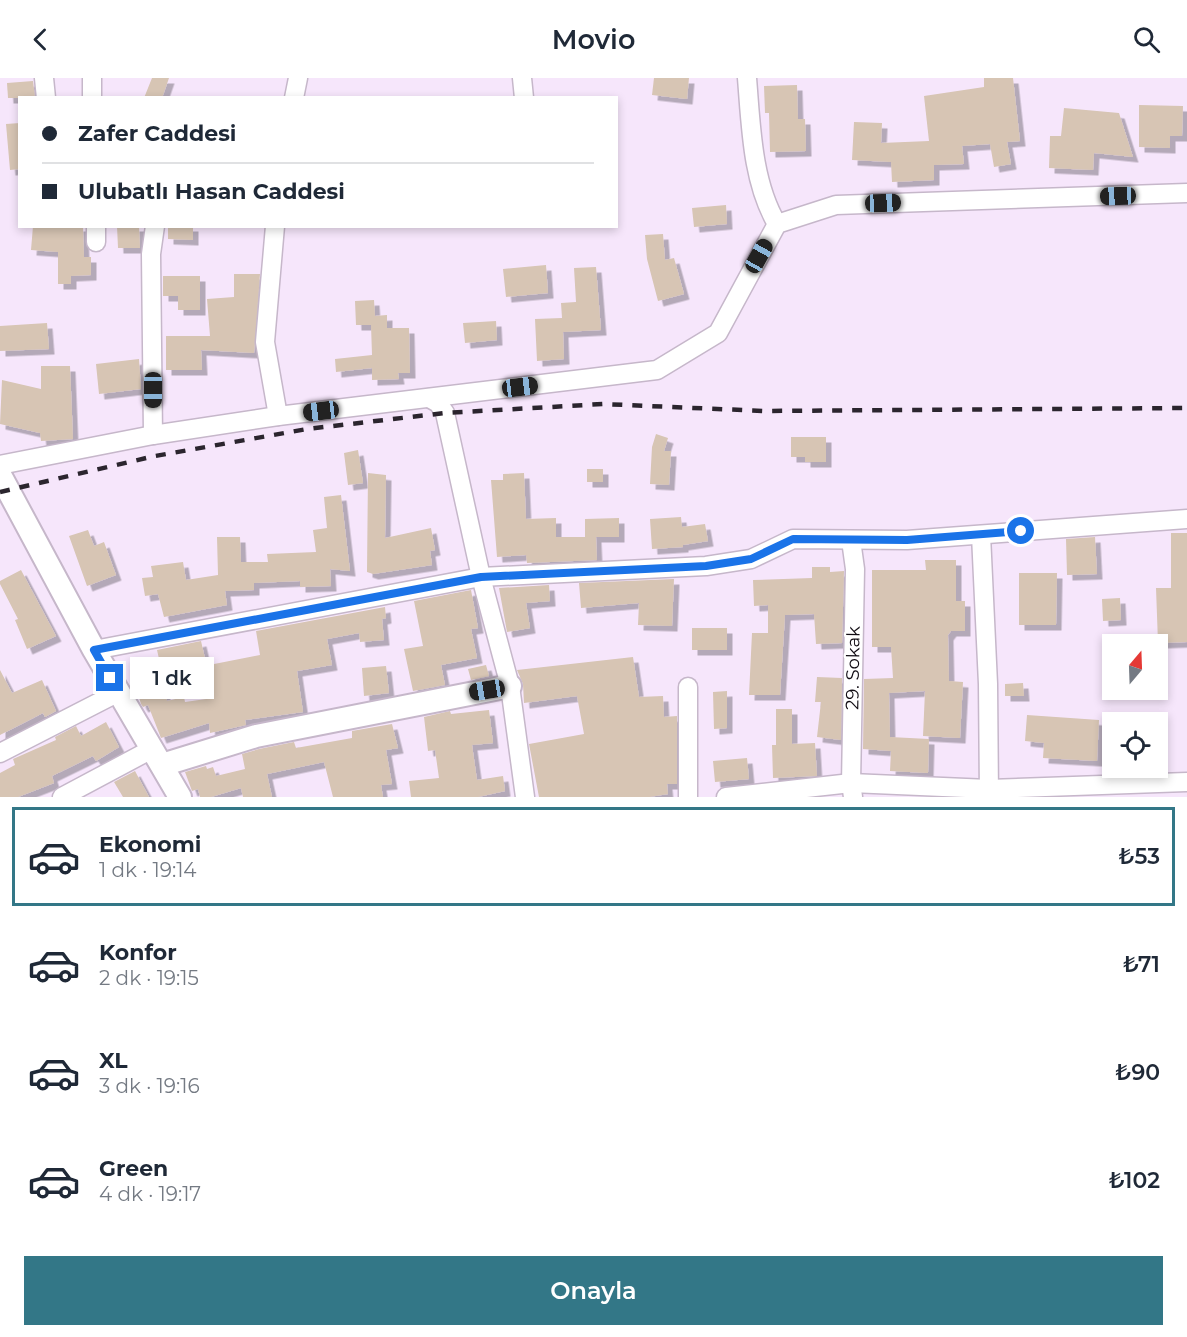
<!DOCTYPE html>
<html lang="tr">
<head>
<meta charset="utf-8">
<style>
	body { margin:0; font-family:Montserrat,sans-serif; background:#f2f2f3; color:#1f2937; height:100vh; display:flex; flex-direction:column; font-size:22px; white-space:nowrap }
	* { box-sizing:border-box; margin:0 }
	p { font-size:20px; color:#747a83 }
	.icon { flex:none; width:33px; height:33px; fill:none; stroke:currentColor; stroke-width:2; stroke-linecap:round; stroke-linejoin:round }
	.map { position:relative; height:719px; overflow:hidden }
	.panel { display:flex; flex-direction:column; background:#fff; flex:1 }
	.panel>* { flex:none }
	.guide { position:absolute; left:18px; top:18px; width:600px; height:132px; border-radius:0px; box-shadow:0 3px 9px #0003; display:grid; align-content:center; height:132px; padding:0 24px; background:#fff }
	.needle { width:39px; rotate:19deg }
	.tools { position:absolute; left:1102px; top:556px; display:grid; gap:12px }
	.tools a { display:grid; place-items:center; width:66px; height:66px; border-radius:0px; background:#fff; box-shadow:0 3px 9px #0003; font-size:30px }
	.end { position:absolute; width:27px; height:27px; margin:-14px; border:8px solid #1a73e8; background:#fff; box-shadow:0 0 0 3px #fff }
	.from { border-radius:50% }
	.bubble { position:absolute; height:42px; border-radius:0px; background:#fff; box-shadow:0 3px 9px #0003; font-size:20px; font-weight:600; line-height:42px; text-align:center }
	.car { position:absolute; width:18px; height:36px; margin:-18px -9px; border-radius:8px; box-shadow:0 0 4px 2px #0007; background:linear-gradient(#222 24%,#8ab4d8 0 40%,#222 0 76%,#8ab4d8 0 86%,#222 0) }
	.guide b { display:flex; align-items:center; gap:21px; height:57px; font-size:22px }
	.guide b+b { border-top:2px solid #e0e1e3 }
	.guide i { width:15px; height:15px; background:#1f2937 }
	ul { padding:10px 0 0; list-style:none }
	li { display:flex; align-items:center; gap:18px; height:99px; margin:0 12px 9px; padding:0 12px; border:3px solid transparent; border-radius:0px }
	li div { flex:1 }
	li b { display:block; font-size:22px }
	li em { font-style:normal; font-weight:600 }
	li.active { border-color:#337787 }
	li>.icon { width:54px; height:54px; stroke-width:1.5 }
	.cta { display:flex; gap:12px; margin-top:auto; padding:12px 24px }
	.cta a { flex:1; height:69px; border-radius:0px; background:#337787; color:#fff; font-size:24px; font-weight:600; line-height:69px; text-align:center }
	header { display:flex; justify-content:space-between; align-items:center; height:78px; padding:0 24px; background:#fff; font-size:27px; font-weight:600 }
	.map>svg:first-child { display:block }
	.building { fill:#d7c5b4; filter:url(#shadow) }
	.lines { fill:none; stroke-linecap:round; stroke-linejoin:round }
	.minor-casing { stroke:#c6b7ca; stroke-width:21 }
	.tertiary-casing { stroke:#c6b7ca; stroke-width:26 }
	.minor { stroke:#fff; stroke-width:18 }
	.tertiary { stroke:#fff; stroke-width:22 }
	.rail { stroke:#2b252e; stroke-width:4.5; stroke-dasharray:10 10; stroke-linecap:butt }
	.route { stroke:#1a73e8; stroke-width:8 }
	.labels { text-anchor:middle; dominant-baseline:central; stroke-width:4.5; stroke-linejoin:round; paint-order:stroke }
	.street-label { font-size:18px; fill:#100b12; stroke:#fff }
</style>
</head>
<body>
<header><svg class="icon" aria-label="back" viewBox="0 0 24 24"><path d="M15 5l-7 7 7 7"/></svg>Movio<svg class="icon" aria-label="search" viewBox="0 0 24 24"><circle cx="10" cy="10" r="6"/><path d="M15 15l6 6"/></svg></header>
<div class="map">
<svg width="1187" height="719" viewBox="0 0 1187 719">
	<defs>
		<filter id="shadow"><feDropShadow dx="5.5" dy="5.5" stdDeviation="0" flood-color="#0004"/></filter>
	</defs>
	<rect width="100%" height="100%" fill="#f6e6fb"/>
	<g class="building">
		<polygon points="152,0 169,0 162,20 144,20"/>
		<polygon points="654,0 689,0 687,21 652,17"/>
		<polygon points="984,0 1013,0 1020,63 1007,64 1011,86 994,89 990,66 962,68 964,86 934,87 934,102 892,104 891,84 852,82 854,44 882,45 881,65 929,63 924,18 984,9"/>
		<polygon points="33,3 35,20 8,20 7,5"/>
		<polygon points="797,7 798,41 805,41 806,73 770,74 769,35 765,35 764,8"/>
		<polygon points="1139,27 1183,28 1182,58 1170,58 1170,70 1139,69"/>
		<polygon points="1064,30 1119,35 1133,79 1094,75 1093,92 1049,90 1050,58 1061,58"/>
		<polygon points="20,45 20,91 10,92 6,46"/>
		<polygon points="726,127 727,146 694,149 692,130"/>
		<polygon points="33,148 83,148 84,179 91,179 91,197 71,198 71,206 58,206 58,174 31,172"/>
		<polygon points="117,148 139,148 140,170 118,170"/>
		<polygon points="168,148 193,148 193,162 168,161"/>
		<polygon points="663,156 665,182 674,180 684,216 658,223 647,181 645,157"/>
		<polygon points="546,187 548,215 506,219 503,191"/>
		<polygon points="596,189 601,252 563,254 564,281 537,283 535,241 562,240 561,225 576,224 574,190"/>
		<polygon points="234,196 260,196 254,275 201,272 202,292 166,292 166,258 210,258 207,221 234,219"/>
		<polygon points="163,198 200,198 200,232 178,232 178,218 163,218"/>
		<polygon points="374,222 375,238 387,237 387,250 409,250 410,295 398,295 399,301 372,302 372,290 336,294 335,281 372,277 371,247 356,247 355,223"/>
		<polygon points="496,243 497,262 465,265 463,245"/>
		<polygon points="47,245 49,271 0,273 0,248"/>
		<polygon points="139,281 141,311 99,316 96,286"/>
		<polygon points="41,288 70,288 73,361 41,363 40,355 0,346 2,302 41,311"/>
		<polygon points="656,356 668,360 664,373 671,373 669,407 650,406 652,369"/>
		<polygon points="791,359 826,359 826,384 805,384 805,379 791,379"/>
		<polygon points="358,372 363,405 348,407 344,375"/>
		<rect x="587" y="391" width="16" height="13"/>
		<polygon points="368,395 386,397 385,460 431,450 435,472 430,473 432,487 373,496 367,494"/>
		<polygon points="524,395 526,441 556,440 556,459 585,459 585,441 619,440 619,459 596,459 597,482 527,485 526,477 497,479 491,402 503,402 503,396"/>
		<polygon points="341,417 350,493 330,491 331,508 300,509 300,503 254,505 254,512 225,513 227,527 164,539 158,516 145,518 142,500 153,499 151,488 183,484 186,502 218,497 217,459 240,459 241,484 268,484 267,476 316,474 313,452 327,450 324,419"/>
		<polygon points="681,439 682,449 705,446 708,463 683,467 683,469 652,471 650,441"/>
		<polygon points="88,452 94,468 104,464 116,497 87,508 69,458"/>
		<polygon points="1171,455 1187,455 1187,564 1158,565 1156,510 1171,510"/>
		<polygon points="1095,459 1097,496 1067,497 1066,461"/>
		<polygon points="925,482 956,482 956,523 965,523 965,553 951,553 948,557 949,603 963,604 960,660 923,658 925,613 889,615 890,659 929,661 928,695 890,693 891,673 863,671 864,601 893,600 891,569 872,569 872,492 926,492"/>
		<polygon points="812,489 830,489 830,494 844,493 842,565 816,566 814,536 785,537 780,617 749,617 752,555 768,555 768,527 754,528 753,502 812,500"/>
		<polygon points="21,492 56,558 27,571 15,542 18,541 0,506 0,503"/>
		<polygon points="1019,495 1057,495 1056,547 1019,547"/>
		<polygon points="674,501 672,548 638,547 639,525 581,530 579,505"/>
		<polygon points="549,507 550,523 526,525 530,550 507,554 499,510"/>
		<polygon points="471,512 478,550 471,551 477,580 441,587 445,607 413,613 404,571 423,568 414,523"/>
		<polygon points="1120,520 1121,542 1103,543 1102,521"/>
		<polygon points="385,529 386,540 382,541 384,562 360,564 359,555 327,561 332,587 297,593 303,634 245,642 246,647 210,655 209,645 161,660 148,627 143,629 141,626 135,606 148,602 153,616 164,613 167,623 184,619 185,624 213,620 204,588 260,577 256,553"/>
		<rect x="692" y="550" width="35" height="22"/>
		<polygon points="201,563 206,585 162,594 157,572"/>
		<polygon points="633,579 639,619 663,618 664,639 677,638 677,706 667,706 668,716 649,719 539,719 529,666 584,656 577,618 524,625 523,606 517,592"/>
		<polygon points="486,587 489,598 471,602 468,591"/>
		<polygon points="386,588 389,615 364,618 362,590"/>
		<polygon points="0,592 12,615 42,602 56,633 45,639 43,635 0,657"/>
		<polygon points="817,599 842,600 841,662 817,659 821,624 815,624"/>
		<polygon points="1023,605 1024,618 1005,618 1005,606"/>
		<polygon points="727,613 727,650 714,651 713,614"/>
		<polygon points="776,631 792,631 792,666 815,665 817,698 773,700 772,667 776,667"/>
		<polygon points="489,632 493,665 472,667 477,702 503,698 505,713 478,719 411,719 409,703 439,700 435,672 428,673 424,639 450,633 451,636"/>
		<polygon points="1027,637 1099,642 1097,683 1043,680 1044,665 1025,663"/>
		<polygon points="106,644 119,669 96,683 93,678 52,698 54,705 18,719 0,719 0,695 15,687 13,681 56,662 55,659 76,648 81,658"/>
		<polygon points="392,646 398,670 386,672 392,706 381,707 383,719 333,719 324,684 267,696 272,719 243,719 241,710 211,719 200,719 198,711 192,713 185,694 206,688 207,691 213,689 216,698 245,691 242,676 259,671 294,664 296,670 352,660 352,653"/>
		<polygon points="747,680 749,701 715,704 713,683"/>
		<polygon points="135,693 149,719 123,719 114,704"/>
	</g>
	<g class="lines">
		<g class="minor-casing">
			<g id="minor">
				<polyline points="44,0 46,20"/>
				<polyline points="92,0 92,20"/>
				<polyline points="522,0 524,20"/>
				<path d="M747,0C751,48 752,104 777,146"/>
				<polyline points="294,20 298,0"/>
				<polyline points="96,148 96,164"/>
				<polyline points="275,148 265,264 278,338"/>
				<polyline points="429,320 438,325 445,335 481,499 510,608 525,719"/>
				<polyline points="153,357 151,176 155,148"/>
				<polyline points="0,387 153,357 278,338 657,292 718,255 777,146 836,127 1187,115"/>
				<polyline points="981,457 988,606 989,719"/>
				<polyline points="851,462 855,491 851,705 853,719"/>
				<polyline points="94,572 481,499 706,488 751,481 793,461 907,462 1187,441"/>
				<polyline points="0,675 119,614"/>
				<polyline points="62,719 152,671"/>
				<polyline points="688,719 688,609"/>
				<polyline points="726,719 851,705 989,711 1187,704"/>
			</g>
		</g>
		<g class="tertiary-casing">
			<g id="tertiary">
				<polyline points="0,397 94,572 180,719"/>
				<polyline points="162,687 256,658 510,608"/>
			</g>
		</g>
		<use href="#minor" class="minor"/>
		<use href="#tertiary" class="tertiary"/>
		<polyline class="rail" points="0,414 155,378 307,351 445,335 603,326 764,333 1187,330"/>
	</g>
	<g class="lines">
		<polyline class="route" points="110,600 94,572 481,499 706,488 751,481 793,461 907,462 1021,453"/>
	</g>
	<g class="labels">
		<g class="street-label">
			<text transform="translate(853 590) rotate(-89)">29. Sokak</text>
		</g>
	</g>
</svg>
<div class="tools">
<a><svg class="needle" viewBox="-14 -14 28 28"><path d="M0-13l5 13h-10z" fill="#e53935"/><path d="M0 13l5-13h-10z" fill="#747a83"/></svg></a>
<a><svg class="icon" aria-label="locate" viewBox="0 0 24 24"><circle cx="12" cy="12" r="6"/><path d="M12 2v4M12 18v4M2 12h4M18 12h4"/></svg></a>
</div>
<i class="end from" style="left:1021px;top:453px"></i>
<i class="end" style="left:110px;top:600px"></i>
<div class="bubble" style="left:130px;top:579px;width:84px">1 dk</div>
<i class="car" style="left:1118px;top:118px;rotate:268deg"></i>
<i class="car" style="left:883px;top:125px;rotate:88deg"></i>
<i class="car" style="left:759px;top:178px;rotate:29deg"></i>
<i class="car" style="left:520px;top:309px;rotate:83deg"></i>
<i class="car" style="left:153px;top:312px;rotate:180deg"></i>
<i class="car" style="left:321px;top:333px;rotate:263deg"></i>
<i class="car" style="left:487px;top:612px;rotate:261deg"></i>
<div class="guide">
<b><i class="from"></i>Zafer Caddesi</b>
<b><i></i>Ulubatlı Hasan Caddesi</b>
</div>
</div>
<section class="panel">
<ul>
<li class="active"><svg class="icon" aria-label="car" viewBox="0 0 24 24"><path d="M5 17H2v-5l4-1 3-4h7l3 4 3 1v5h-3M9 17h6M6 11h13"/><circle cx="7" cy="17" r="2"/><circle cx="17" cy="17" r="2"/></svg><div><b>Ekonomi</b><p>1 dk · 19:14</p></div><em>₺53</em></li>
<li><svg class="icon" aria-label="car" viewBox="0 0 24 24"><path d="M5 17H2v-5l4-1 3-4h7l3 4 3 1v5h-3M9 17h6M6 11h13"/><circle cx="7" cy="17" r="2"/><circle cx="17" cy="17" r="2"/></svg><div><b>Konfor</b><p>2 dk · 19:15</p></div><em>₺71</em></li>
<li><svg class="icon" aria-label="car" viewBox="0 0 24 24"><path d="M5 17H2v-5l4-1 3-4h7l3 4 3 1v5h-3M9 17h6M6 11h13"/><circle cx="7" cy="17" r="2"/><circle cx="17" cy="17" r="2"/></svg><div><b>XL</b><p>3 dk · 19:16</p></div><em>₺90</em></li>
<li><svg class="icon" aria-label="car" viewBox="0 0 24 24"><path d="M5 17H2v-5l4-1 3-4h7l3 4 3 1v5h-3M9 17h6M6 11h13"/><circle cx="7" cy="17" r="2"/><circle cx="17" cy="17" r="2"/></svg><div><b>Green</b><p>4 dk · 19:17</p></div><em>₺102</em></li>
</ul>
<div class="cta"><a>Onayla</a></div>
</section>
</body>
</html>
